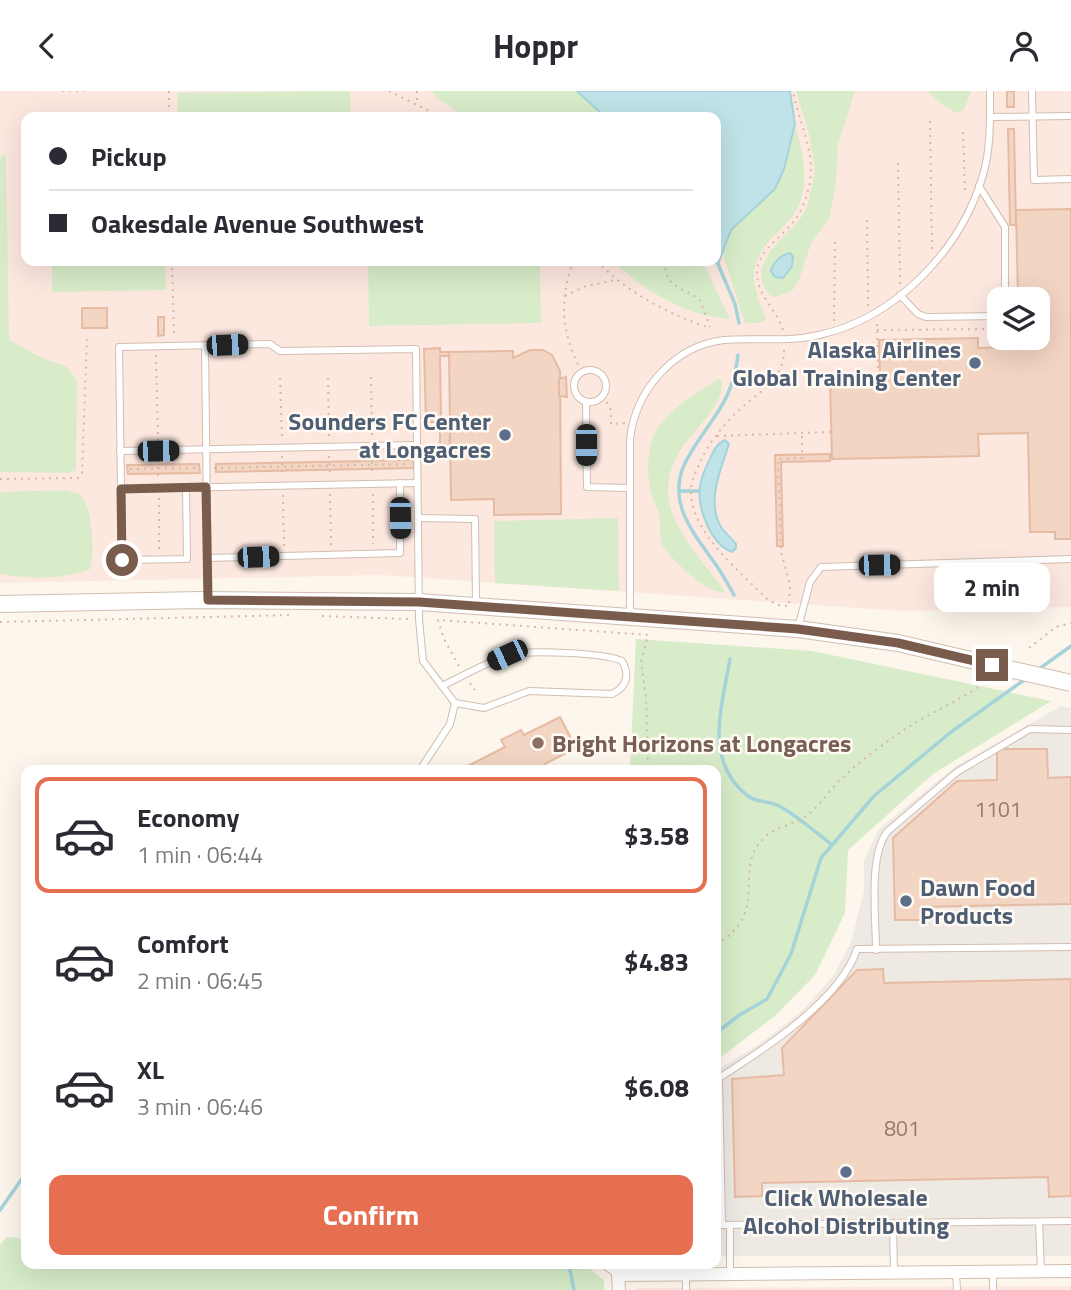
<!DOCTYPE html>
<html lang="en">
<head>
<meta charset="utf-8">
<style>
	body { margin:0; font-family:"Titillium Web",sans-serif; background:#f7f7f7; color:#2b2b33; height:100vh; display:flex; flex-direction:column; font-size:26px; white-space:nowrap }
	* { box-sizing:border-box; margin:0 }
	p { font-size:23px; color:#7c7c81 }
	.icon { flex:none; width:38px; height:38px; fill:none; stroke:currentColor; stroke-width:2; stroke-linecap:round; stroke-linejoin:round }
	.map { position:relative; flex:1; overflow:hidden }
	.drawer { position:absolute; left:21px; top:674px; width:700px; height:504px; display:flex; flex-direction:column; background:#fff; border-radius:14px; box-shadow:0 7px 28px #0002 }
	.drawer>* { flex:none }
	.banner { position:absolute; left:21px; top:21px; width:700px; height:154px; border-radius:14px; box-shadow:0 7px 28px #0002; display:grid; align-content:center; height:154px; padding:0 28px; background:#fff }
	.fabs { position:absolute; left:987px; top:196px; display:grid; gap:14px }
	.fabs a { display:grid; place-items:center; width:63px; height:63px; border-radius:14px; background:#fff; box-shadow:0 7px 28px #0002; font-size:35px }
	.end { position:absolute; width:32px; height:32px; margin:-16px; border:9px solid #7a5c4d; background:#fff; box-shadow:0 0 0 4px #fff }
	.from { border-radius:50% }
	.bubble { position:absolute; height:49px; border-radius:14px; background:#fff; box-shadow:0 7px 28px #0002; font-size:23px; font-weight:700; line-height:49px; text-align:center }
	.car { position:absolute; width:21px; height:42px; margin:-21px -10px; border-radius:9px; box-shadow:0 0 5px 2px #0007; background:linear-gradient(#222 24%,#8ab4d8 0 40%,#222 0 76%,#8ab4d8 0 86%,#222 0) }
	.banner b { display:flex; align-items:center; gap:24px; height:66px; font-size:26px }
	.banner b+b { border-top:2px solid #e1e1e2 }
	.banner i { width:18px; height:18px; background:#2b2b33 }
	ul { padding:12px 0 0; list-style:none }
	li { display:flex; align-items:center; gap:21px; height:116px; margin:0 14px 10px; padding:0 14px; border:4px solid transparent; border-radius:14px }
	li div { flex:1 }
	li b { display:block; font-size:26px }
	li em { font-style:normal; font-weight:700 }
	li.selected { border-color:#e76f51 }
	li>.icon { width:63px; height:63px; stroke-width:1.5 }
	.button { display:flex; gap:14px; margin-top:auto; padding:14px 28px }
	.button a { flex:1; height:80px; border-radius:14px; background:#e76f51; color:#fff; font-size:28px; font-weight:700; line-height:80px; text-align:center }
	header { display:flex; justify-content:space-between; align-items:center; height:91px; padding:0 28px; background:#fff; font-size:32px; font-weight:700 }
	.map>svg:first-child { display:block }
	.commercial { fill:#fde8e0; fill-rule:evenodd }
	.industrial { fill:#efe9e4 }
	.green { fill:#d8ecc9 }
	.water { fill:#bfe3e8; stroke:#a5d3da; stroke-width:2 }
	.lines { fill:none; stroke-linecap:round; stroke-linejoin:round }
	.stream { stroke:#a5d3da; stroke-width:3.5 }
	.building { fill:#f3d5c3; stroke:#e6bba3; stroke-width:2 }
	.service-casing { stroke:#d1beb0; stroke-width:8 }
	.minor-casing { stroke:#d1beb0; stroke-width:14 }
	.tertiary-casing { stroke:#d1beb0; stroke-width:18 }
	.path { stroke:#d9b8a5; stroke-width:2; stroke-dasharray:2 5; stroke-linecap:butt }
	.service { stroke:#fff; stroke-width:6 }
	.minor { stroke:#fff; stroke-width:12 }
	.tertiary { stroke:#fff; stroke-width:16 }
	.tertiary-bridge-casing { stroke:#d1beb0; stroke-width:18; stroke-linecap:butt }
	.tertiary-bridge { stroke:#fff; stroke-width:16 }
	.route { stroke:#7a5c4d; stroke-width:9 }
	.service-dot { fill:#5c6f8a; stroke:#fffaf3; stroke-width:2.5 }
	.education-dot { fill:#8d6e63; stroke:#fffaf3; stroke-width:2.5 }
	.labels { text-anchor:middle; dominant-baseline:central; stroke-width:5; stroke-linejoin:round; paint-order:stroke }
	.number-label { font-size:21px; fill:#987a6a }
	.service-label { font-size:24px; font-weight:bold; fill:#4e5e75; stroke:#fffaf3; text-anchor:end }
	.education-label { font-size:24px; font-weight:bold; fill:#785e54; stroke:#fffaf3; text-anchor:start }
</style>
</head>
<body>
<header><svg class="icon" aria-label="back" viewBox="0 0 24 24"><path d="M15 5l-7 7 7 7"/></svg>Hoppr<svg class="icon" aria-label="person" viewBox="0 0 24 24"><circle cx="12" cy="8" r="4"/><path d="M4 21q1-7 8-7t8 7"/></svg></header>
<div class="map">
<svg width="1071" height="1199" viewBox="0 0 1071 1199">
	<rect width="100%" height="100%" fill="#fdf6ec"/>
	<g class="commercial">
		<path d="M0,0H1071V516L901,520L381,484L0,492ZM26,26H716V170H26ZM999,208H1038V247H999Z"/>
		<polygon points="1071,1195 1071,1199 637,1199 637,1197"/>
	</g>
	<polygon class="industrial" points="1061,615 1071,617 1071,1165 716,1165 716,980 761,952 803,919 834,884 851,851 864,800 864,770 879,738 956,675"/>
	<g class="green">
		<polygon points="350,0 351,26 178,26 177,2"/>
		<polygon points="431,0 577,0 605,26 465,26 437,7"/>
		<polygon points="796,0 855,0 838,53 836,92 829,128 811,152 799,189 792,200 775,206 769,204 762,192 761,178 770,160 800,128 807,116 815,81 810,47"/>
		<polygon points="927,0 971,0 964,19 957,22 944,15"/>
		<path d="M795,33C802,59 810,88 799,114C795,124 786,133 779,140C746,172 750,188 766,228L761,232H745L723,164L731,139L775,98L788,62Z"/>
		<polygon points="6,63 9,249 42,267 66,275 77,289 76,379 69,382 0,381 0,66"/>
		<polygon points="52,170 165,170 166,199 52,201"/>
		<polygon points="368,170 540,170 541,232 369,235"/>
		<path d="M612,170H707L703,172L730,228C683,225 647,200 612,170Z"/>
		<path d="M719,288L722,289C723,309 711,321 699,336C691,346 681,355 676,367C649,421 698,461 726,502C719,501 711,499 705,495C697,491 666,463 663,455C658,445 661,433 659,423C657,416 653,409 651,402C647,386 647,365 652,349C662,321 695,303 719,288Z"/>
		<path d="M67,399C68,400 78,402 78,402C93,411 95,465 90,478C64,489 27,488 0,483V401Z"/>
		<polygon points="618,427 619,500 495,492 494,430"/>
		<polygon points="636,548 812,560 1051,610 933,683 848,759 845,822 815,884 776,924 716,970 716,679 630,679"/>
		<polygon points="7,1146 26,1148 26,1172 584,1173 604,1189 604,1199 0,1199 0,1154"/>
	</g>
	<g class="water">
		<polygon points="577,0 790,0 795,33 784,78 775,98 731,139 718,173 711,170 716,170 716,26 605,26"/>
		<path d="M790,162L793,165L792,175L783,187L775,186L771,180C773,171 781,164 790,162Z"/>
		<path d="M725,349L729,353C721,378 706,410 721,436C725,442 731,447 736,453V457L732,461C711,453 697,418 700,396C701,387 705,378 709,370C713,361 716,353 725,349Z"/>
	</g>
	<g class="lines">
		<g class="stream">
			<polyline points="718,173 735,213 739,232"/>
			<polyline points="679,400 699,400"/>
			<path d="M734,504C728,493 721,481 714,471C691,439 666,409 686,370C709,328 732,315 738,264"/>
			<path d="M730,568C722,615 703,671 748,705C757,712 770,710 779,715C798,725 815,741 832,754"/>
			<polyline points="1039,578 1071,555"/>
			<polyline points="716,942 738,925 767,908 791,863 821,767 874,705 951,641 1027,587"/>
			<polyline points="0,1119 26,1082"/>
			<polyline points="569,1174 574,1199"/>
		</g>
	</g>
	<g class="building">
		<rect x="1007" y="0" width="7" height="16"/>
		<polygon points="1008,38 1014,38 1016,134 1010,134"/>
		<polygon points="1071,118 1071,448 1055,448 1055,441 1030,441 1028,342 978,343 979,365 832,368 830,288 880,288 879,249 978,247 978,257 1018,256 1018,247 1038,247 1038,208 1018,208 1016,119"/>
		<rect x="82" y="217" width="25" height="20"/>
		<polygon points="158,226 164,226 164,244 158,245"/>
		<polygon points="440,257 440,261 449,261 449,265 440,265 441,331 426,331 424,258"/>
		<polygon points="530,259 543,259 552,264 560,280 561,423 494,424 494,408 451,409 449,261 513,260 513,267"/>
		<polygon points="566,286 567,306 559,305 559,288"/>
		<polygon points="440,339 450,339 450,357 440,363"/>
		<polygon points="830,363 830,370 781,371 783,455 777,455 775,364"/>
		<polygon points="413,369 414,377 216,381 216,373"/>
		<polygon points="199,373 200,382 128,383 127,374"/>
		<polygon points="560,626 576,657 545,673 548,679 460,679 505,656 501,649 521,639 524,644"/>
		<polygon points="997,658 1047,658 1048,687 1071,686 1071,813 920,816 920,829 895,829 893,747 957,690 997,689"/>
		<polygon points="883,878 884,892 1071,888 1071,1105 1049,1106 1048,1086 762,1092 762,1105 735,1106 732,988 784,984 782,957 857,879"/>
	</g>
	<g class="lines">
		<g class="service-casing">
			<g id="service">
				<polyline points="1032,0 1034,89 1071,88"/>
				<polyline points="990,26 1071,25"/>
				<polyline points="979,95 1005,136 1005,208"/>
				<polyline points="900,204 918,223 926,226 999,225"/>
				<polyline points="205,255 208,508"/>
				<circle cx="590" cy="295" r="16"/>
				<polyline points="586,311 587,396 629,397"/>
				<polyline points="120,360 417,354"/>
				<path d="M186,397L187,468L122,469L119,256L270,253L280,260L416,258L419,528L423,570L455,612L484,617L529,600L612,603C627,596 630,584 622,570C605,562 526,558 507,565C485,572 463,585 442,595"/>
				<polyline points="121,398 418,392"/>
				<polyline points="418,427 475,428 476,512"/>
				<polyline points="207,467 400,462 400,392"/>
				<path d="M630,525V349C635,300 673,255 724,249C757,246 786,252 819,244C896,227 961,159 983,84C991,58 990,27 990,0"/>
				<polyline points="798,537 810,491 821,476 1071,468"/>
				<polyline points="420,679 450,633 455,612"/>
				<path d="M1071,856L857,858C841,909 763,959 719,987L722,1134L1071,1130"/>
				<path d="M876,859C876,827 868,763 888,740L957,681L1030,638L1071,639"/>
				<polyline points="1039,1131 1041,1180"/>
				<polyline points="893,1132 894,1181"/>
				<polyline points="730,1134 730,1183"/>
				<polyline points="601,1172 618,1184"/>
				<polyline points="993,1180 993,1199"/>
				<polyline points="956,1181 957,1199"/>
				<polyline points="686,1183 686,1199"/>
			</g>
		</g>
		<g class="minor-casing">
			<polyline id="minor" points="619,1199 618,1184 1071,1180"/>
		</g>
		<g class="tertiary-casing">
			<polyline id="tertiary" points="0,513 201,509 419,511 798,538 898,552 992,574"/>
		</g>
		<g class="path">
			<polyline points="62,0 84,0"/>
			<polyline points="169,0 169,26"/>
			<polyline points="389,0 441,26"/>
			<polyline points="417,0 417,13"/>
			<polyline points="930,30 932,162"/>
			<polyline points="963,41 965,103"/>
			<polyline points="898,72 900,194"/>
			<polyline points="867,129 868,216"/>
			<polyline points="172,170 174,246"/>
			<path d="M574,170C558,207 562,246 582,281"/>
			<path d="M597,170C626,201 670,224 710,237"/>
			<path d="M664,170C667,199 680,194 700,209L710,236"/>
			<polyline points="565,205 586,195 616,189"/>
			<polyline points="834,230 835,151"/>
			<polyline points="877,233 878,288"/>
			<polyline points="998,238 998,257"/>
			<path d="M783,239C777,219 756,203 757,181C758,159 783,145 795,129C803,118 808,103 810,90C815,59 798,29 793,0"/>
			<polyline points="877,239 999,238"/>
			<path d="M784,259C784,286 765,297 746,313C729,327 712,347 702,367C697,378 690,390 691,403C693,444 741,481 768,509L778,514L789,515L790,494L781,461L778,368L802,367V342"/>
			<polyline points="156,264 158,349"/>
			<polyline points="371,286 372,344"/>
			<polyline points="280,287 282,349"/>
			<polyline points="328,287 329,349"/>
			<polyline points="603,305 611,319 611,333 626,332"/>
			<polyline points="717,345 831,341"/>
			<polyline points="372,364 372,383"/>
			<polyline points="282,365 282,384"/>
			<polyline points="329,365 330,384"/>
			<polyline points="426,367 450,349"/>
			<polyline points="158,369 158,387"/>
			<polyline points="214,377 408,373"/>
			<polyline points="130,378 198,377"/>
			<polyline points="0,388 78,387 82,382 87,248"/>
			<polyline points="330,403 331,454"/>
			<polyline points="373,403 373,453"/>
			<polyline points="283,404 284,458"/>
			<polyline points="159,407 159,461"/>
			<polyline points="322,525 408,528"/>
			<polyline points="0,531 292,524"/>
			<polyline points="1029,557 1056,536 1071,532"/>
			<polyline points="459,575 444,548 438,529 648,544 641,571 646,606 648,679"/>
			<polyline points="470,592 475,599"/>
			<path d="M716,853C772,822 731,779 764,747C776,735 792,735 806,725C819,716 828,701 839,690C856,673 878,657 898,643C925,623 958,612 985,591"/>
		</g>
		<use href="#service" class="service"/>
		<use href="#minor" class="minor"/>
		<use href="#tertiary" class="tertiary"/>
		<g class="tertiary-bridge-casing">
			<polyline id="tertiary-bridge" points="992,574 1071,592"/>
		</g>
		<use href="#tertiary-bridge" class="tertiary-bridge"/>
	</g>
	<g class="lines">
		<polyline class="route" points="122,469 121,398 206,396 208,509 419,511 798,538 898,552 992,574"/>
	</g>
	<g class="service-dot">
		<circle cx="975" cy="272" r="7"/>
		<circle cx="505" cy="344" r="7"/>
		<circle cx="906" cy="810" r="7"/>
		<circle cx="846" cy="1081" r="7"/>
	</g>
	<circle class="education-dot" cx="538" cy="652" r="7"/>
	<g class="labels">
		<g class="number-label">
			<text x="998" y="718">1101</text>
			<text x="902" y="1037">801</text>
		</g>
		<g class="service-label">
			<text x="961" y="258">Alaska Airlines<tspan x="961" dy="28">Global Training Center</tspan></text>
			<text x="491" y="330">Sounders FC Center<tspan x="491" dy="28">at Longacres</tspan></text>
			<text x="920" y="796" text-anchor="start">Dawn Food<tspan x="920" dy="28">Products</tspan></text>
			<text x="846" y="1106" text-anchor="middle">Click Wholesale<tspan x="846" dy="28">Alcohol Distributing</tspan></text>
		</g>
		<g class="education-label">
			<text x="552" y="652">Bright Horizons at Longacres</text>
		</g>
	</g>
</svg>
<div class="fabs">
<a><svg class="icon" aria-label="layers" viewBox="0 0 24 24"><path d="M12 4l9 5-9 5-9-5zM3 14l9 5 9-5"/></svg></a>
</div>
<i class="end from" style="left:122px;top:469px"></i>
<i class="end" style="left:992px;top:574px"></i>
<div class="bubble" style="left:934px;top:472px;width:116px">2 min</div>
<i class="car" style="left:227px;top:254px;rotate:88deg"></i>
<i class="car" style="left:586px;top:354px;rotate:180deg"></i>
<i class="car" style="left:158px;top:360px;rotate:89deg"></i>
<i class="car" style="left:400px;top:427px;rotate:179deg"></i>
<i class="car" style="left:258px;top:466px;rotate:88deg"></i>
<i class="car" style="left:879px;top:474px;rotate:89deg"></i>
<i class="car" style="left:507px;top:564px;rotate:245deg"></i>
<div class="banner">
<b><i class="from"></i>Pickup</b>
<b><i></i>Oakesdale Avenue Southwest</b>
</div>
<section class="drawer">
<ul>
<li class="selected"><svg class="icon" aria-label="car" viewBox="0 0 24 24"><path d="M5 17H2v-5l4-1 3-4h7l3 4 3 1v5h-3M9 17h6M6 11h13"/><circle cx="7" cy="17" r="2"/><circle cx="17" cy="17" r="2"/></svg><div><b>Economy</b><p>1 min · 06:44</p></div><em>$3.58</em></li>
<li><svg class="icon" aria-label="car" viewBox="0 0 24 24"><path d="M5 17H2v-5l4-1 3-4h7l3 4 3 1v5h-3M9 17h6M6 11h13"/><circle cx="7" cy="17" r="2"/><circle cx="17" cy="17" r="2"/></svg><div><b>Comfort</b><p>2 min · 06:45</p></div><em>$4.83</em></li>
<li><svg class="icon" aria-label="car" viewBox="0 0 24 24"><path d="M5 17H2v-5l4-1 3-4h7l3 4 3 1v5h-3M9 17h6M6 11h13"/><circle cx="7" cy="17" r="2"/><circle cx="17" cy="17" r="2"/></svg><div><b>XL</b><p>3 min · 06:46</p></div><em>$6.08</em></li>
</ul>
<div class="button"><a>Confirm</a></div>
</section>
</div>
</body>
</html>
